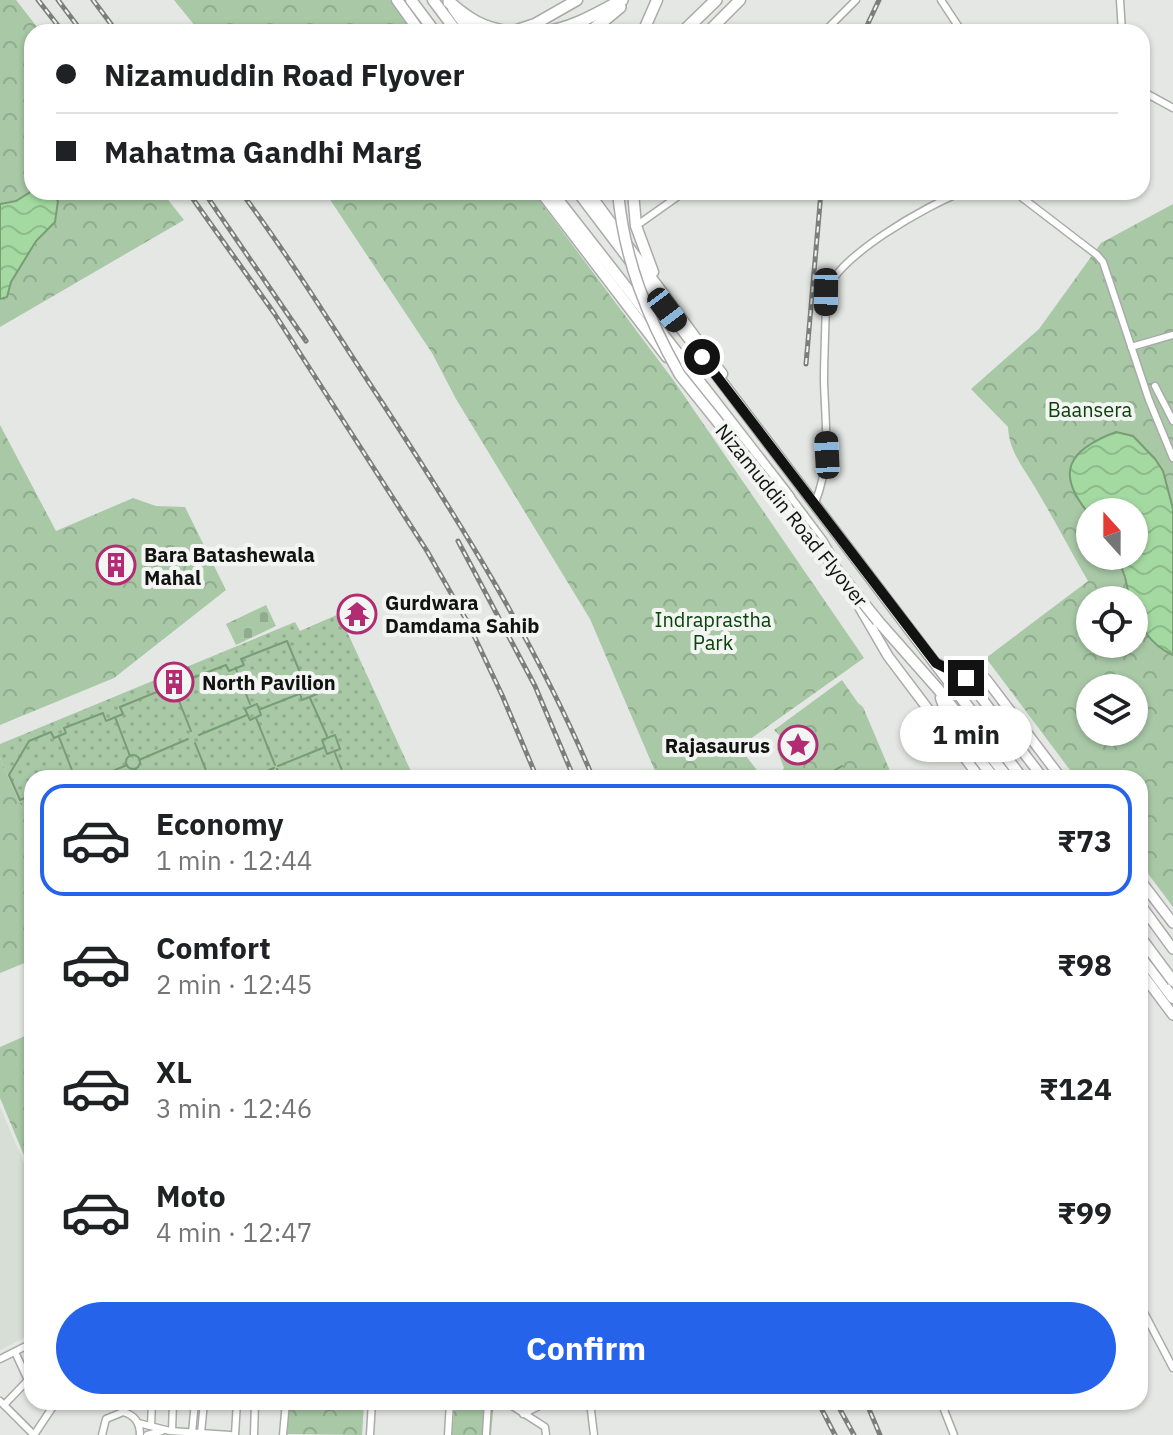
<!DOCTYPE html>
<html lang="en">
<head>
<meta charset="utf-8">
<style>
	body { margin:0; font-family:"IBM Plex Sans",sans-serif; background:#f2f2f2; color:#202124; height:100vh; display:flex; flex-direction:column; font-size:30px; white-space:nowrap }
	* { box-sizing:border-box; margin:0 }
	p { font-size:26px; color:#757577 }
	.icon { flex:none; width:44px; height:44px; fill:none; stroke:currentColor; stroke-width:2; stroke-linecap:round; stroke-linejoin:round }
	.map { position:relative; flex:1; overflow:hidden }
	.details { position:absolute; left:24px; top:770px; width:1124px; height:640px; display:flex; flex-direction:column; background:#fff; border-radius:24px; box-shadow:0 2px 6px #0004 }
	.details>* { flex:none }
	.top-card { position:absolute; left:24px; top:24px; width:1126px; height:176px; border-radius:24px; box-shadow:0 2px 6px #0004; display:grid; align-content:center; height:176px; padding:0 32px; background:#fff }
	.needle { width:52px; rotate:339deg }
	.buttons { position:absolute; left:1076px; top:498px; display:grid; gap:16px }
	.buttons a { display:grid; place-items:center; width:72px; height:72px; border-radius:50%; background:#fff; box-shadow:0 2px 6px #0004; font-size:40px }
	.end { position:absolute; width:36px; height:36px; margin:-18px; border:10px solid #111211; background:#fff; box-shadow:0 0 0 4px #fff }
	.from { border-radius:50% }
	.bubble { position:absolute; height:56px; border-radius:28px; background:#fff; box-shadow:0 2px 6px #0004; font-size:26px; font-weight:700; line-height:56px; text-align:center }
	.car { position:absolute; width:24px; height:48px; margin:-24px -12px; border-radius:10px; box-shadow:0 0 6px 2px #0007; background:linear-gradient(#222 24%,#8ab4d8 0 40%,#222 0 76%,#8ab4d8 0 86%,#222 0) }
	.top-card b { display:flex; align-items:center; gap:28px; height:76px; font-size:30px }
	.top-card b+b { border-top:2px solid #e0e0e0 }
	.top-card i { width:20px; height:20px; background:#202124 }
	ul { padding:14px 0 0; list-style:none }
	li { display:flex; align-items:center; gap:24px; height:112px; margin:0 16px 12px; padding:0 16px; border:4px solid transparent; border-radius:24px }
	li div { flex:1 }
	li b { display:block; font-size:30px }
	li em { font-style:normal; font-weight:700 }
	li.on { border-color:#2563eb }
	li>.icon { width:72px; height:72px; stroke-width:1.5 }
	.cta { display:flex; gap:16px; margin-top:auto; padding:16px 32px }
	.cta a { flex:1; height:92px; border-radius:48px; background:#2563eb; color:#fff; font-size:32px; font-weight:700; line-height:92px; text-align:center }
	.map>svg:first-child { display:block }
	.built { fill:#d6ded5 }
	.forest { fill:url(#forest-crowns); fill-rule:evenodd }
	.cemetery { fill:url(#cemetery-stones) }
	.garden { fill:url(#garden-dots) }
	.water { fill:url(#water-waves); stroke:#789e76; stroke-width:2 }
	.lines { fill:none; stroke-linecap:round; stroke-linejoin:round }
	.stream { stroke:#789e76; stroke-width:2 }
	.minor-casing { stroke:#a9aba9; stroke-width:9 }
	.primary-casing { stroke:#a9aba9; stroke-width:12 }
	.trunk-casing { stroke:#a9aba9; stroke-width:13 }
	.motorway-casing { stroke:#a9aba9; stroke-width:14 }
	.minor { stroke:#fff; stroke-width:6 }
	.primary { stroke:#fff; stroke-width:9 }
	.trunk { stroke:#fff; stroke-width:10 }
	.motorway { stroke:#fff; stroke-width:11 }
	.rail-casing { stroke:#7c7d7c; stroke-width:5 }
	.rail { stroke:#f2f5f2; stroke-width:2; stroke-dasharray:6; stroke-linecap:butt }
	.trunk-bridge-casing { stroke:#a9aba9; stroke-width:13; stroke-linecap:butt }
	.trunk-bridge { stroke:#fff; stroke-width:10 }
	.route { stroke:#111211; stroke-width:10 }
	.labels { text-anchor:middle; dominant-baseline:central; stroke-width:8; stroke-linejoin:round; paint-order:stroke }
	.park-label { font-size:20px; fill:#09420b; stroke:#f2f5f2 }
	.street-label { font-size:20px; fill:#111211; stroke:#f2f5f2 }
	.poi-label { font-size:20px; font-weight:bold; fill:#111211; stroke:#f2f5f2; text-anchor:start }
</style>
</head>
<body>
<div class="map">
<svg width="1173" height="1435" viewBox="0 0 1173 1435">
	<defs>
		<pattern id="forest-crowns" width="20" height="18" patternUnits="userSpaceOnUse" patternTransform="scale(2)"><rect width="20" height="18" fill="#a8c8a6"/><path d="M2 6a3 3 0 1 1 6 0M12 15a3 3 0 1 1 6 0" fill="none" stroke="#90ab8e"/></pattern>
		<pattern id="cemetery-stones" width="16" height="16" patternUnits="userSpaceOnUse" patternTransform="scale(2)"><rect width="16" height="16" fill="#a8c8a6"/><path d="M2 7V4a2 2 0 0 1 4 0v3zM10 15v-3a2 2 0 0 1 4 0v3z" fill="#90ab8e"/></pattern>
		<pattern id="garden-dots" width="8" height="8" patternUnits="userSpaceOnUse" patternTransform="scale(2)"><rect width="8" height="8" fill="#a8c8a6"/><path d="M2 2h.1M6 6h.1" fill="none" stroke="#90ab8e" stroke-width="1.8" stroke-linecap="round"/></pattern>
		<pattern id="water-waves" width="16" height="10" patternUnits="userSpaceOnUse" patternTransform="scale(2)"><rect width="16" height="10" fill="#a4daa1"/><path d="M0 5q4-4 8 0t8 0" fill="none" stroke="#8cba8a"/></pattern>
	</defs>
	<rect width="100%" height="100%" fill="#e5e7e5"/>
	<polygon class="built" points="0,1107 32,1182 32,1334 0,1350"/>
	<g class="forest">
		<polygon points="0,0 16,0 41,32 32,32 32,192 162,192 184,220 0,327"/>
		<polygon points="174,0 390,0 414,32 200,32"/>
		<polygon points="325,192 533,192 674,381 864,658 739,747 763,778 658,778 590,619 456,399 432,353"/>
		<path d="M1173,204V907L1140,863V778H1076L986,658L1088,581C1070,550 1054,519 1036,489C1024,468 1009,452 1008,427L971,389L1039,329L1101,243ZM1090,512H1134V556H1090ZM1090,600H1134V644H1090ZM1090,688H1134V732H1090Z"/>
		<polygon points="0,425 56,531 133,498 156,506 185,507 226,590 114,678 0,725"/>
		<polygon points="842,680 858,703 863,707 893,778 777,778 784,768 777,749 781,737 774,730"/>
		<polygon points="0,758 32,831 32,960 0,973"/>
		<polygon points="32,1033 32,1171 31,1172 0,1098 0,1047"/>
		<polygon points="290,1402 364,1402 362,1435 287,1434"/>
		<polygon points="455,1402 494,1402 491,1435 452,1435"/>
	</g>
	<polygon class="cemetery" points="266,605 276,626 236,645 226,624"/>
	<polygon class="garden" points="339,614 414,778 32,778 32,831 0,758 0,744 295,622 300,631"/>
	<g class="water">
		<polygon points="32,191 49,192 58,201 55,222 36,241 11,282 7,297 0,299 0,204 16,201"/>
		<path d="M1116,432L1133,436L1155,459L1163,471L1173,509V655C1152,646 1134,623 1134,600H1130L1125,577L1117,556H1134V512H1090V515C1054,473 1068,450 1116,432Z"/>
	</g>
	<g class="lines">
		<g class="stream">
			<polyline points="236,669 250,704"/>
			<polygon points="311,679 317,694 302,700 297,685"/>
			<polyline points="177,696 191,731"/>
			<polyline points="310,698 327,736"/>
			<polygon points="257,704 261,715 250,720 245,709"/>
			<polyline points="261,709 299,694"/>
			<polyline points="115,717 130,756"/>
			<polyline points="256,718 275,765"/>
			<polyline points="199,735 247,715"/>
			<polygon points="335,735 340,749 327,754 322,740"/>
			<polyline points="59,737 75,778"/>
			<polyline points="195,743 209,778"/>
			<polyline points="335,753 345,778"/>
			<circle cx="133" cy="762" r="7"/>
			<polyline points="139,760 188,739"/>
			<polyline points="278,766 325,747"/>
			<polyline points="136,769 139,778"/>
			<polyline points="277,769 281,778"/>
			<polyline points="96,778 127,765"/>
			<polyline points="250,778 274,768"/>
			<polyline points="821,778 842,766"/>
			<polyline points="32,799 30,796 20,800 9,775 29,741 51,732 54,738 66,733 64,728 103,713 106,721 123,714 120,707 164,689 167,699 189,690 185,681 226,665 229,671 244,665 241,659 287,641 304,682"/>
			<polyline points="32,812 26,815 32,829"/>
		</g>
		<g class="minor-casing">
			<g id="minor">
				<polyline points="941,0 962,32"/>
				<polyline points="1120,0 1122,32"/>
				<polyline points="824,32 856,0"/>
				<polyline points="1142,91 1173,108"/>
				<polyline points="1011,192 1020,196 1097,255 1103,262 1149,400 1173,458"/>
				<polyline points="636,226 684,192"/>
				<polyline points="1131,347 1173,335"/>
				<polyline points="1155,386 1173,421"/>
				<path d="M815,503C832,460 825,425 824,380C824,351 826,321 826,292C839,255 926,206 962,192"/>
				<polyline points="1140,1305 1173,1368"/>
				<polyline points="0,1359 32,1343"/>
				<polyline points="0,1401 34,1435 56,1402"/>
				<polyline points="506,1402 545,1427 546,1435"/>
				<polyline points="590,1402 594,1435"/>
				<polyline points="941,1402 954,1435"/>
				<polyline points="4,1405 28,1380 15,1352"/>
				<polyline points="523,1414 547,1402"/>
				<polyline points="138,1423 170,1431 230,1435"/>
				<polyline points="151,1426 152,1402"/>
				<polyline points="172,1431 173,1402"/>
				<polyline points="192,1433 195,1402"/>
				<polyline points="201,1433 204,1402"/>
				<path d="M102,1435L106,1419L123,1412C135,1415 140,1423 140,1435"/>
				<polyline points="147,1435 162,1431"/>
				<polyline points="235,1435 237,1402"/>
				<polyline points="254,1435 255,1403"/>
				<polyline points="283,1435 286,1402"/>
				<polyline points="370,1435 372,1402"/>
				<polyline points="448,1435 450,1402"/>
				<polyline points="486,1435 488,1402"/>
			</g>
		</g>
		<g class="primary-casing">
			<g id="primary">
				<polyline points="789,497 822,541 833,560"/>
				<polyline points="852,594 888,656 980,778"/>
				<polyline points="936,663 966,678 1043,778"/>
				<polyline points="962,675 986,679 1061,778"/>
				<polyline points="1140,880 1173,923"/>
				<polyline points="1140,904 1173,949"/>
				<polyline points="1140,971 1173,1015"/>
			</g>
		</g>
		<g class="trunk-casing">
			<g id="trunk">
				<polyline points="397,0 420,32"/>
				<polyline points="411,0 435,32"/>
				<polyline points="433,0 457,32"/>
				<polyline points="453,8 470,32"/>
				<polyline points="511,32 535,24 577,0"/>
				<polyline points="643,32 657,0"/>
				<polyline points="708,32 740,0"/>
				<polyline points="541,192 667,357"/>
				<polyline points="552,192 648,315"/>
				<polyline points="578,192 1022,778"/>
				<polyline points="588,192 722,374"/>
				<polyline points="633,192 636,226 653,272"/>
				<polyline points="658,328 789,497"/>
				<polyline points="878,621 938,689 1008,778"/>
				<polyline points="941,698 949,720 994,778"/>
				<polyline points="1140,954 1173,998"/>
			</g>
		</g>
		<g class="motorway-casing">
			<g id="motorway">
				<path d="M449,2C470,20 481,27 508,32"/>
				<path d="M542,32C570,30 598,13 622,0"/>
				<polyline points="590,32 620,7"/>
				<polyline points="683,32 716,0"/>
			</g>
		</g>
		<use href="#minor" class="minor"/>
		<use href="#primary" class="primary"/>
		<use href="#trunk" class="trunk"/>
		<use href="#motorway" class="motorway"/>
		<g class="rail-casing">
			<g id="rail">
				<polyline points="38,0 63,32"/>
				<polyline points="58,0 82,32"/>
				<polyline points="93,0 117,32"/>
				<polyline points="864,32 879,0"/>
				<polyline points="188,192 274,313 427,551 468,623 502,695 537,778"/>
				<polyline points="204,192 306,341"/>
				<path d="M241,192C292,260 336,333 383,404C461,524 537,645 593,778"/>
				<polyline points="806,364 821,192"/>
				<polyline points="458,541 535,686 574,778"/>
				<polyline points="818,1402 835,1435"/>
				<polyline points="836,1402 854,1435"/>
				<polyline points="866,1402 880,1435"/>
			</g>
		</g>
		<use href="#rail" class="rail"/>
		<g class="trunk-bridge-casing">
			<g id="trunk-bridge">
				<path d="M618,192C624,259 647,317 680,375L878,621"/>
				<polyline points="1140,937 1173,981"/>
			</g>
		</g>
		<use href="#trunk-bridge" class="trunk-bridge"/>
	</g>
	<g class="lines">
		<polyline class="route" points="702,357 936,663 966,678"/>
	</g>
	<defs>
		<g id="building-ring" transform="scale(2)"><circle r="9.5" fill="#f2f5f2" stroke="#b12c72" stroke-width="1.5"/><path d="M-4-6H4V6H1V3H-1V6H-4ZM-2.5-4.3h1.7v1.8h-1.7ZM.8-4.3h1.7v1.8H.8ZM-2.5-1h1.7V.8h-1.7ZM.8-1h1.7V.8H.8Z" fill="#b12c72"/></g>
		<g id="temple-ring" transform="scale(2)"><circle r="9.5" fill="#f2f5f2" stroke="#b12c72" stroke-width="1.5"/><path d="M0-6L5-2H3V0L6.5 2.5H4V6H1.5V3h-3V6H-4V2.5H-6.5L-3 0V-2H-5Z" fill="#b12c72"/></g>
		<g id="sight-ring" transform="scale(2)"><circle r="9.5" fill="#f2f5f2" stroke="#b12c72" stroke-width="1.5"/><path d="M0-6L1.8-2.2L6-1.7L2.9 1.2L3.7 5.4L0 3.3L-3.7 5.4L-2.9 1.2L-6-1.7L-1.8-2.2Z" fill="#b12c72"/></g>
	</defs>
	<g fill-rule="evenodd">
		<use href="#building-ring" x="116" y="565"/>
		<use href="#temple-ring" x="357" y="614"/>
		<use href="#building-ring" x="174" y="682"/>
		<use href="#sight-ring" x="798" y="745"/>
	</g>
	<g class="labels">
		<g class="park-label">
			<text x="1090" y="409">Baansera</text>
			<text x="713" y="619">Indraprastha<tspan x="713" dy="23">Park</tspan></text>
		</g>
		<g class="street-label">
			<text transform="translate(792 515) rotate(51)">Nizamuddin Road Flyover</text>
		</g>
		<g class="poi-label">
			<text x="144" y="554">Bara Batashewala<tspan x="144" dy="23">Mahal</tspan></text>
			<text x="385" y="602">Gurdwara<tspan x="385" dy="23">Damdama Sahib</tspan></text>
			<text x="202" y="682">North Pavilion</text>
			<text x="770" y="745" text-anchor="end">Rajasaurus</text>
		</g>
	</g>
</svg>
<div class="buttons">
<a><svg class="needle" viewBox="-14 -14 28 28"><path d="M0-13l5 13h-10z" fill="#e53935"/><path d="M0 13l5-13h-10z" fill="#757577"/></svg></a>
<a><svg class="icon" aria-label="locate" viewBox="0 0 24 24"><circle cx="12" cy="12" r="6"/><path d="M12 2v4M12 18v4M2 12h4M18 12h4"/></svg></a>
<a><svg class="icon" aria-label="layers" viewBox="0 0 24 24"><path d="M12 4l9 5-9 5-9-5zM3 14l9 5 9-5"/></svg></a>
</div>
<i class="end from" style="left:702px;top:357px"></i>
<i class="end" style="left:966px;top:678px"></i>
<div class="bubble" style="left:900px;top:706px;width:132px">1 min</div>
<i class="car" style="left:826px;top:292px;rotate:181deg"></i>
<i class="car" style="left:667px;top:310px;rotate:143deg"></i>
<i class="car" style="left:827px;top:455px;rotate:357deg"></i>
<div class="top-card">
<b><i class="from"></i>Nizamuddin Road Flyover</b>
<b><i></i>Mahatma Gandhi Marg</b>
</div>
<section class="details">
<ul>
<li class="on"><svg class="icon" aria-label="car" viewBox="0 0 24 24"><path d="M5 17H2v-5l4-1 3-4h7l3 4 3 1v5h-3M9 17h6M6 11h13"/><circle cx="7" cy="17" r="2"/><circle cx="17" cy="17" r="2"/></svg><div><b>Economy</b><p>1 min · 12:44</p></div><em>₹73</em></li>
<li><svg class="icon" aria-label="car" viewBox="0 0 24 24"><path d="M5 17H2v-5l4-1 3-4h7l3 4 3 1v5h-3M9 17h6M6 11h13"/><circle cx="7" cy="17" r="2"/><circle cx="17" cy="17" r="2"/></svg><div><b>Comfort</b><p>2 min · 12:45</p></div><em>₹98</em></li>
<li><svg class="icon" aria-label="car" viewBox="0 0 24 24"><path d="M5 17H2v-5l4-1 3-4h7l3 4 3 1v5h-3M9 17h6M6 11h13"/><circle cx="7" cy="17" r="2"/><circle cx="17" cy="17" r="2"/></svg><div><b>XL</b><p>3 min · 12:46</p></div><em>₹124</em></li>
<li><svg class="icon" aria-label="car" viewBox="0 0 24 24"><path d="M5 17H2v-5l4-1 3-4h7l3 4 3 1v5h-3M9 17h6M6 11h13"/><circle cx="7" cy="17" r="2"/><circle cx="17" cy="17" r="2"/></svg><div><b>Moto</b><p>4 min · 12:47</p></div><em>₹99</em></li>
</ul>
<div class="cta"><a>Confirm</a></div>
</section>
</div>
</body>
</html>
